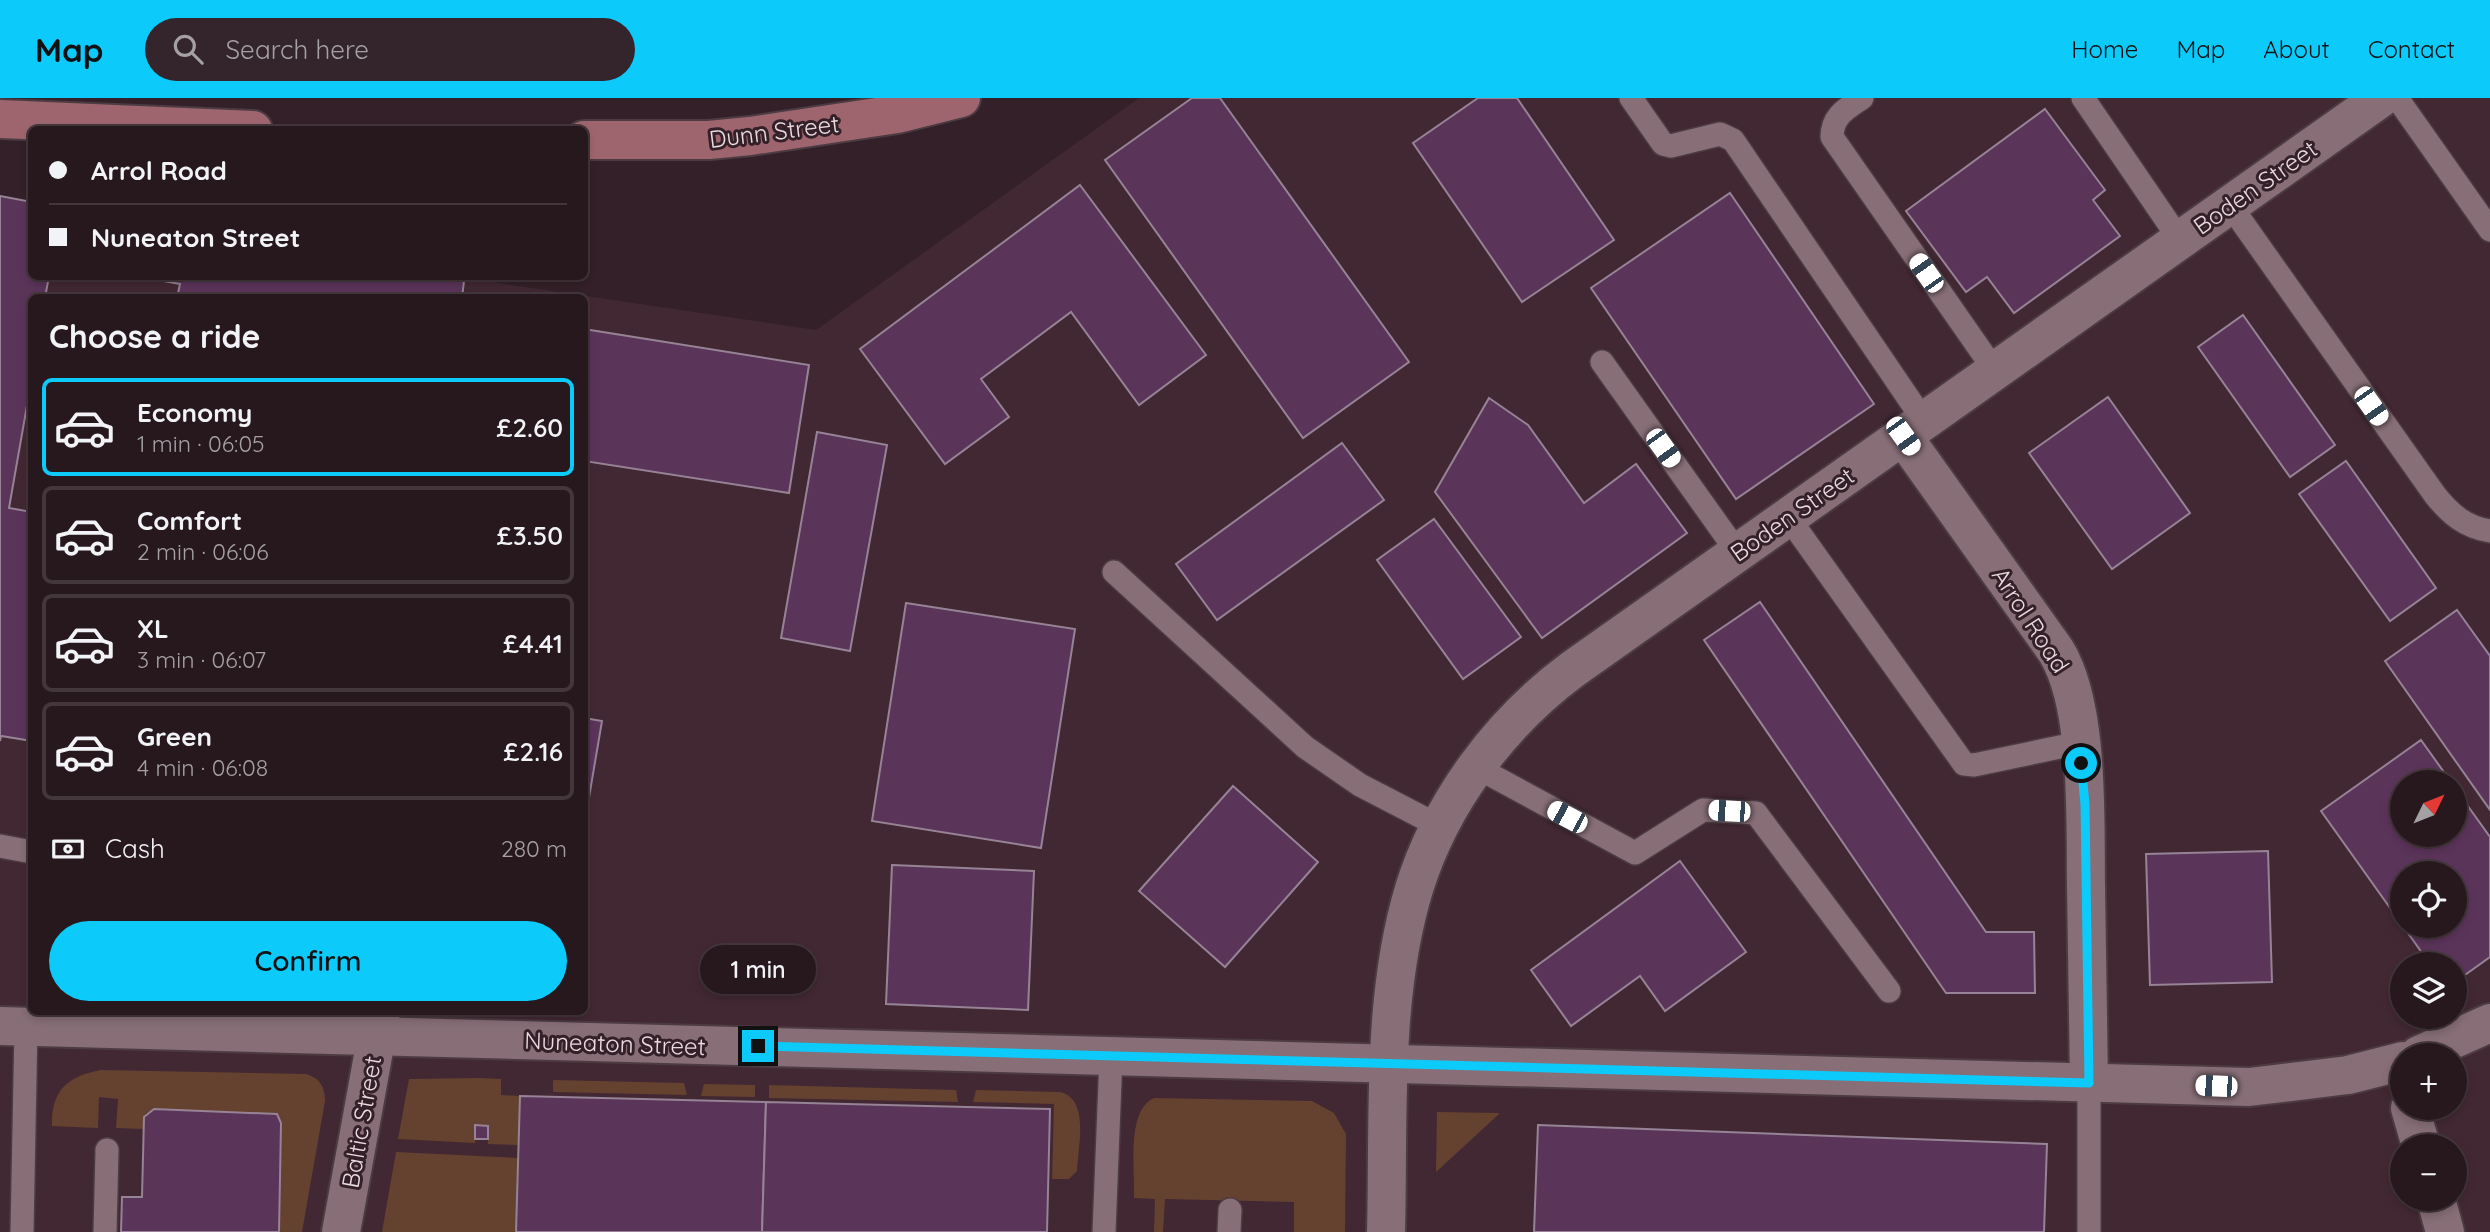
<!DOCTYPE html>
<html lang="en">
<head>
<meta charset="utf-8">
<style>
	body { margin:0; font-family:Quicksand,sans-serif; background:#33252b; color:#f1f3f6; height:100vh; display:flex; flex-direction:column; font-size:26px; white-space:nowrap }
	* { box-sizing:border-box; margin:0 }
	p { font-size:23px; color:#a4a0a4 }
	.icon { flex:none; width:38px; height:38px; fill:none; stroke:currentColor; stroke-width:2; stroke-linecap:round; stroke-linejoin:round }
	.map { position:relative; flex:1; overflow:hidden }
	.sheet { position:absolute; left:28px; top:196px; width:560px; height:721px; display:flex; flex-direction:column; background:#27181e; border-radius:10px; box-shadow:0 4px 10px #0003,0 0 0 2px #43373c }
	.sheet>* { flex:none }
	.hud { position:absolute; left:28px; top:28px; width:560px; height:154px; border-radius:10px; box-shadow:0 4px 10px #0003,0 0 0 2px #43373c; display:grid; align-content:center; height:154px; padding:0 21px; background:#27181e }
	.needle { width:46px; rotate:47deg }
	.tools { position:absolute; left:2390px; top:672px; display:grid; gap:14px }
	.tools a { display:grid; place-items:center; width:77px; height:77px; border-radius:50%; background:#27181e; box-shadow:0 4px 10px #0003,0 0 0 2px #43373c; font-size:35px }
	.end { position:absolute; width:32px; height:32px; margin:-16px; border:9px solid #0ccafa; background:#111; box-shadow:0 0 0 4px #111 }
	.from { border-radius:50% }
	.bubble { position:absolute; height:49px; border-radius:24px; background:#27181e; box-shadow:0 4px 10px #0003,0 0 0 2px #43373c; font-size:23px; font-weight:600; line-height:49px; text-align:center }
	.car { position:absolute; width:21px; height:42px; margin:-21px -10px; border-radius:9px; box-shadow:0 0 5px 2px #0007; background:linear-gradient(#fff 24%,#345 0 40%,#fff 0 76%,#345 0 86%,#fff 0) }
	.hud b { display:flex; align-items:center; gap:24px; height:66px; font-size:26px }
	.hud b+b { border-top:2px solid #43373c }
	.hud i { width:18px; height:18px; background:#f1f3f6 }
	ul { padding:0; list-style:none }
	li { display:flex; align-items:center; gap:21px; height:98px; margin:0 14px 10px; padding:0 7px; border:4px solid #43373c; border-radius:10px }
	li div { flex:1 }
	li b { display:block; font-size:26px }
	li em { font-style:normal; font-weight:600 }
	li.active { border-color:#0ccafa }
	li>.icon { width:63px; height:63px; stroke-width:1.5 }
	h2 { padding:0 21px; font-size:32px; line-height:84px }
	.pay { display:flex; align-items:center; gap:18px; height:77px; padding:0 21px; font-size:26px }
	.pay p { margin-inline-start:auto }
	.button { display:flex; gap:14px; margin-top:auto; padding:14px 21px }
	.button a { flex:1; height:80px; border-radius:42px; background:#0ccafa; color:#111; font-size:28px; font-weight:600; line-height:80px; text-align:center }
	header { display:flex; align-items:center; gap:42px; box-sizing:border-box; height:98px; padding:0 35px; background:#0ccafa; color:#111 }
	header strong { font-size:33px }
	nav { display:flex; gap:38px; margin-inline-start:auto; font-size:24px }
	.search { width:490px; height:63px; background:#33252b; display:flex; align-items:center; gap:18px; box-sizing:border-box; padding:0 24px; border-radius:38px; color:#a4a0a4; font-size:26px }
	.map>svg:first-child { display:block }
	.built { fill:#422833; fill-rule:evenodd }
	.green { fill:#654130 }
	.building { fill:#5b345a; stroke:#968395; stroke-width:2; fill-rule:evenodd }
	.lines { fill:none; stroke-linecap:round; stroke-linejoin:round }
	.service-casing { stroke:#4c3b43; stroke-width:26 }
	.minor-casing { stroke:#4c3b43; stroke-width:42 }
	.secondary-casing { stroke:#4c3b43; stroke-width:42 }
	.service { stroke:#876e77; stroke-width:23 }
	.minor { stroke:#876e77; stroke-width:38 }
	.secondary { stroke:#9e656e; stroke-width:38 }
	.route { stroke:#0ccafa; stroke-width:9 }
	.labels { text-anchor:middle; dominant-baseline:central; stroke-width:6; stroke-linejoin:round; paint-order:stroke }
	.street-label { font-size:24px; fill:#e9dbe0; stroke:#342028 }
</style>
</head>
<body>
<header>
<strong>Map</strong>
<div class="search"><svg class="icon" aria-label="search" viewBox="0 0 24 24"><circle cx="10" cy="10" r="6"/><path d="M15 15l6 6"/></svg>Search here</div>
<nav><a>Home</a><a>Map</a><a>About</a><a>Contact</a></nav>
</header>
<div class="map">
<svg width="2490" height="1134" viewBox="0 0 2490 1134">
	<rect width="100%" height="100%" fill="#342028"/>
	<path class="built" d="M1139,0H2490V1134H0V110L32,178L458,179L816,232ZM32,200H584V914H32ZM2403,684H2455V737H2403ZM2403,775H2455V828H2403ZM2403,866H2455V919H2403ZM2403,957H2455V1010H2403ZM2403,1048H2455V1101H2403Z"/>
	<g class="green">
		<path d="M101,972L306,976C320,980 325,989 325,1003L302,1134H279L281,1025L277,1016L154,1011L145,1016L144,1031L116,1030L118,1001L99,999L98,1030L52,1028C51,994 66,978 101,972Z"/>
		<polygon points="479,980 501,981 501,997 520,998 519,1047 488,1046 488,1028 476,1028 475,1045 398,1041 409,981"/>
		<polygon points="553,982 684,985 687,997 553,994"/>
		<polygon points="704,986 755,987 755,999 701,998"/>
		<polygon points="769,987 956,992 958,1004 769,1000"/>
		<path d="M976,992L1060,994C1090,1001 1078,1049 1077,1073L1069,1081H1052L1054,1006L973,1004Z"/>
		<path d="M1154,1000L1312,1003L1334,1015L1346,1036L1345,1134H1294V1104L1165,1101L1163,1134H1154L1155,1101L1134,1100C1135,1072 1126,1012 1154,1000Z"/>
		<polygon points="1437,1014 1499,1015 1499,1016 1436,1074"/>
		<polygon points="396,1054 518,1060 516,1134 382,1134"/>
	</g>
	<g class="building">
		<polygon points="1192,0 1220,0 1409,264 1303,340 1105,62"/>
		<polygon points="1478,0 1517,0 1614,142 1522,204 1413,45"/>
		<polygon points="2045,11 2105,92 2093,102 2120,138 2014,215 1987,179 1966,194 1906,113"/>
		<polygon points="1080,87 1206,257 1139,307 1071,214 981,281 1009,319 945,366 860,251"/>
		<polygon points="1730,95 1874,306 1736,401 1591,190"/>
		<polygon points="0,98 32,104 32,178 49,178 45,200 32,200 32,279 9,410 32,414 32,643 1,638 0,643"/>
		<polygon points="137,178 440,178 464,183 462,200 177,200 180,186"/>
		<polygon points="2243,217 2335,347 2290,379 2198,249"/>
		<polygon points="584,231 809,267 789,395 584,363"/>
		<polygon points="2108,299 2190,415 2112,471 2029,355"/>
		<polygon points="1489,300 1528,327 1584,405 1636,366 1687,435 1542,540 1435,394"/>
		<polygon points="817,334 887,347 850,553 781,540"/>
		<polygon points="1342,345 1384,402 1217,522 1176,466"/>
		<polygon points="2346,363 2436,490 2390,523 2299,396"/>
		<polygon points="1434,421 1521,539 1463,581 1377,462"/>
		<polygon points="1760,504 1986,834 2034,834 2035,895 1946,895 1704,542"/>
		<polygon points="906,505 1075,531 1041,750 872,723"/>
		<polygon points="2457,512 2490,558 2490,712 2385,563"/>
		<polygon points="584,620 602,623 584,729"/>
		<path d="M2421,642L2451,684H2403V737H2455V690L2490,739V859L2455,884V866H2430L2321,713ZM2403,775H2455V828H2403Z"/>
		<polygon points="1233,688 1318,764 1225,869 1139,793"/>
		<polygon points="2268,753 2272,884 2150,887 2146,756"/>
		<polygon points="1680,763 1746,854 1665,913 1640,878 1571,928 1531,872"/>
		<polygon points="892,767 1034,773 1028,912 886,906"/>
		<polygon points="520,998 766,1004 762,1134 516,1134"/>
		<polygon points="766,1004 1050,1011 1047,1134 762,1134"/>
		<polygon points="154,1011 277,1016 281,1025 279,1134 121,1134 122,1099 142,1099 144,1019"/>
		<polygon points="475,1027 488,1028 488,1041 475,1041"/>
		<polygon points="1538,1027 2047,1046 2044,1134 1534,1134"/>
	</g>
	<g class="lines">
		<g class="service-casing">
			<g id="service">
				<polyline points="1631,0 1663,46 1671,48 1720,36 1733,42 1924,323"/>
				<path d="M1862,0C1846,11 1832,18 1832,39L1995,273"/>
				<polyline points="2083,0 2180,142"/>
				<polyline points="2397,0 2490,132"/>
				<path d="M2230,107L2435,397C2450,416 2465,429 2490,433"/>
				<polyline points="1602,264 1738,455"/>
				<polyline points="1788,419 1964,666 1974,667 2079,645"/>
				<polyline points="1114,474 1305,649 1360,687 1441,729"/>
				<polyline points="1476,669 1635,755 1703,712 1756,715 1889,893"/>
				<polyline points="0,748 32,754"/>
				<polyline points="22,1134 26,929"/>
				<polyline points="105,1134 107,1052"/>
				<polyline points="1104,1134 1111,958"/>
				<polyline points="1229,1134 1230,1112"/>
				<polyline points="2089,1134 2089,985"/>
			</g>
		</g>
		<g class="minor-casing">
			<g id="minor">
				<path d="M1903,338L2056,553C2090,608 2085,723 2086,788C2087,853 2088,919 2089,985"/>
				<polyline points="0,928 2249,989 2348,977 2403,963"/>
				<polyline points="2419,957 2490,925"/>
				<polyline points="2410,1010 2421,1048"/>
				<polyline points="2436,1101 2445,1134"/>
				<polyline points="341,1134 381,914"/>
				<path d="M1386,1134C1389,1022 1381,900 1414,791C1441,704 1500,625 1573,571L2381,0"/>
			</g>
		</g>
		<g class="secondary-casing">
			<g id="secondary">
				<polyline points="0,21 253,32"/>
				<polyline points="584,42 709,42 750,38 897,16 961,0"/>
			</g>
		</g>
		<use href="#service" class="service"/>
		<use href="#minor" class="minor"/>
		<use href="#secondary" class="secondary"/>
	</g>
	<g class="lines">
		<polyline class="route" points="758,948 2089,985 2085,706 2081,665"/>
	</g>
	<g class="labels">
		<g class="street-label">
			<text transform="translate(774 33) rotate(-7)">Dunn Street</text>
			<text transform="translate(2255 89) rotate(-35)">Boden Street</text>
			<text transform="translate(1792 416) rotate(-35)">Boden Street</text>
			<text transform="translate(2031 522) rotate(57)">Arrol Road</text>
			<text transform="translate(615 945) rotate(2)">Nuneaton Street</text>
			<text transform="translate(361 1024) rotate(-80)">Baltic Street</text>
		</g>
	</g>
</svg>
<div class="tools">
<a><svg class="needle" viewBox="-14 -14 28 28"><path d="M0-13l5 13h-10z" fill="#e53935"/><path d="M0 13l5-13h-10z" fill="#a4a0a4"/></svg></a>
<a><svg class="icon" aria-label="locate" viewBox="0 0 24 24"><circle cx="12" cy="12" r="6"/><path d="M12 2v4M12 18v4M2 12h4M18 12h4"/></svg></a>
<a><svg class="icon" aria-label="layers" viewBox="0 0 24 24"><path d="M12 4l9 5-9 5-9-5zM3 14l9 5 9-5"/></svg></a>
<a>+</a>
<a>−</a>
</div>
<i class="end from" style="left:2081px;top:665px"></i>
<i class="end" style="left:758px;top:948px"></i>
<div class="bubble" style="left:700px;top:847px;width:116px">1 min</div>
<i class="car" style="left:1926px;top:175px;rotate:325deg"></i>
<i class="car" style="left:2371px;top:308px;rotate:145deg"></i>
<i class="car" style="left:1903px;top:338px;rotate:144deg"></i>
<i class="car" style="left:1663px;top:350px;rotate:144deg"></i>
<i class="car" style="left:1729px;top:713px;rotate:273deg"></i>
<i class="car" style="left:1567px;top:719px;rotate:298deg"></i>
<i class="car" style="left:2216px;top:988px;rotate:272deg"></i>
<div class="hud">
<b><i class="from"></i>Arrol Road</b>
<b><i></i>Nuneaton Street</b>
</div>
<section class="sheet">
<h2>Choose a ride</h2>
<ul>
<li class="active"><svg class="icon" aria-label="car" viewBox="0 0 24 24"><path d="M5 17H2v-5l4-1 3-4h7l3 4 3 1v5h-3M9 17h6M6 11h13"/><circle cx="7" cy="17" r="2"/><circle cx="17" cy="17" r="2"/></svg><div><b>Economy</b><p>1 min · 06:05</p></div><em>£2.60</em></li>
<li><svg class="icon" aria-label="car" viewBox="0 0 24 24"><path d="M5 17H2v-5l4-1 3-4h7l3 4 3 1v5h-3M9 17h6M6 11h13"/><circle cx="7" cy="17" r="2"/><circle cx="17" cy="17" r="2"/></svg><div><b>Comfort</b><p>2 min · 06:06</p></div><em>£3.50</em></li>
<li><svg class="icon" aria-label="car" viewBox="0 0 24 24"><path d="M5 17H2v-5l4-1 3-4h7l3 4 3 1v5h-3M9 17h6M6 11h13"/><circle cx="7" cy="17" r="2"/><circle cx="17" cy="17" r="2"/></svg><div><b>XL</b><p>3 min · 06:07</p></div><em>£4.41</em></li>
<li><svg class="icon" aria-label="car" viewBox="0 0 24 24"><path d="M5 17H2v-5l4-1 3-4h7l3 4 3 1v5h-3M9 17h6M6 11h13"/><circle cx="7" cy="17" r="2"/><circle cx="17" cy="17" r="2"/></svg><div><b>Green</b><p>4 min · 06:08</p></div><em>£2.16</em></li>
</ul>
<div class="pay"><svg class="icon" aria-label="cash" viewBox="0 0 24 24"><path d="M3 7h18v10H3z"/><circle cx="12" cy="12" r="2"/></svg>Cash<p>280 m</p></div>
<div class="button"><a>Confirm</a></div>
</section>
</div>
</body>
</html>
